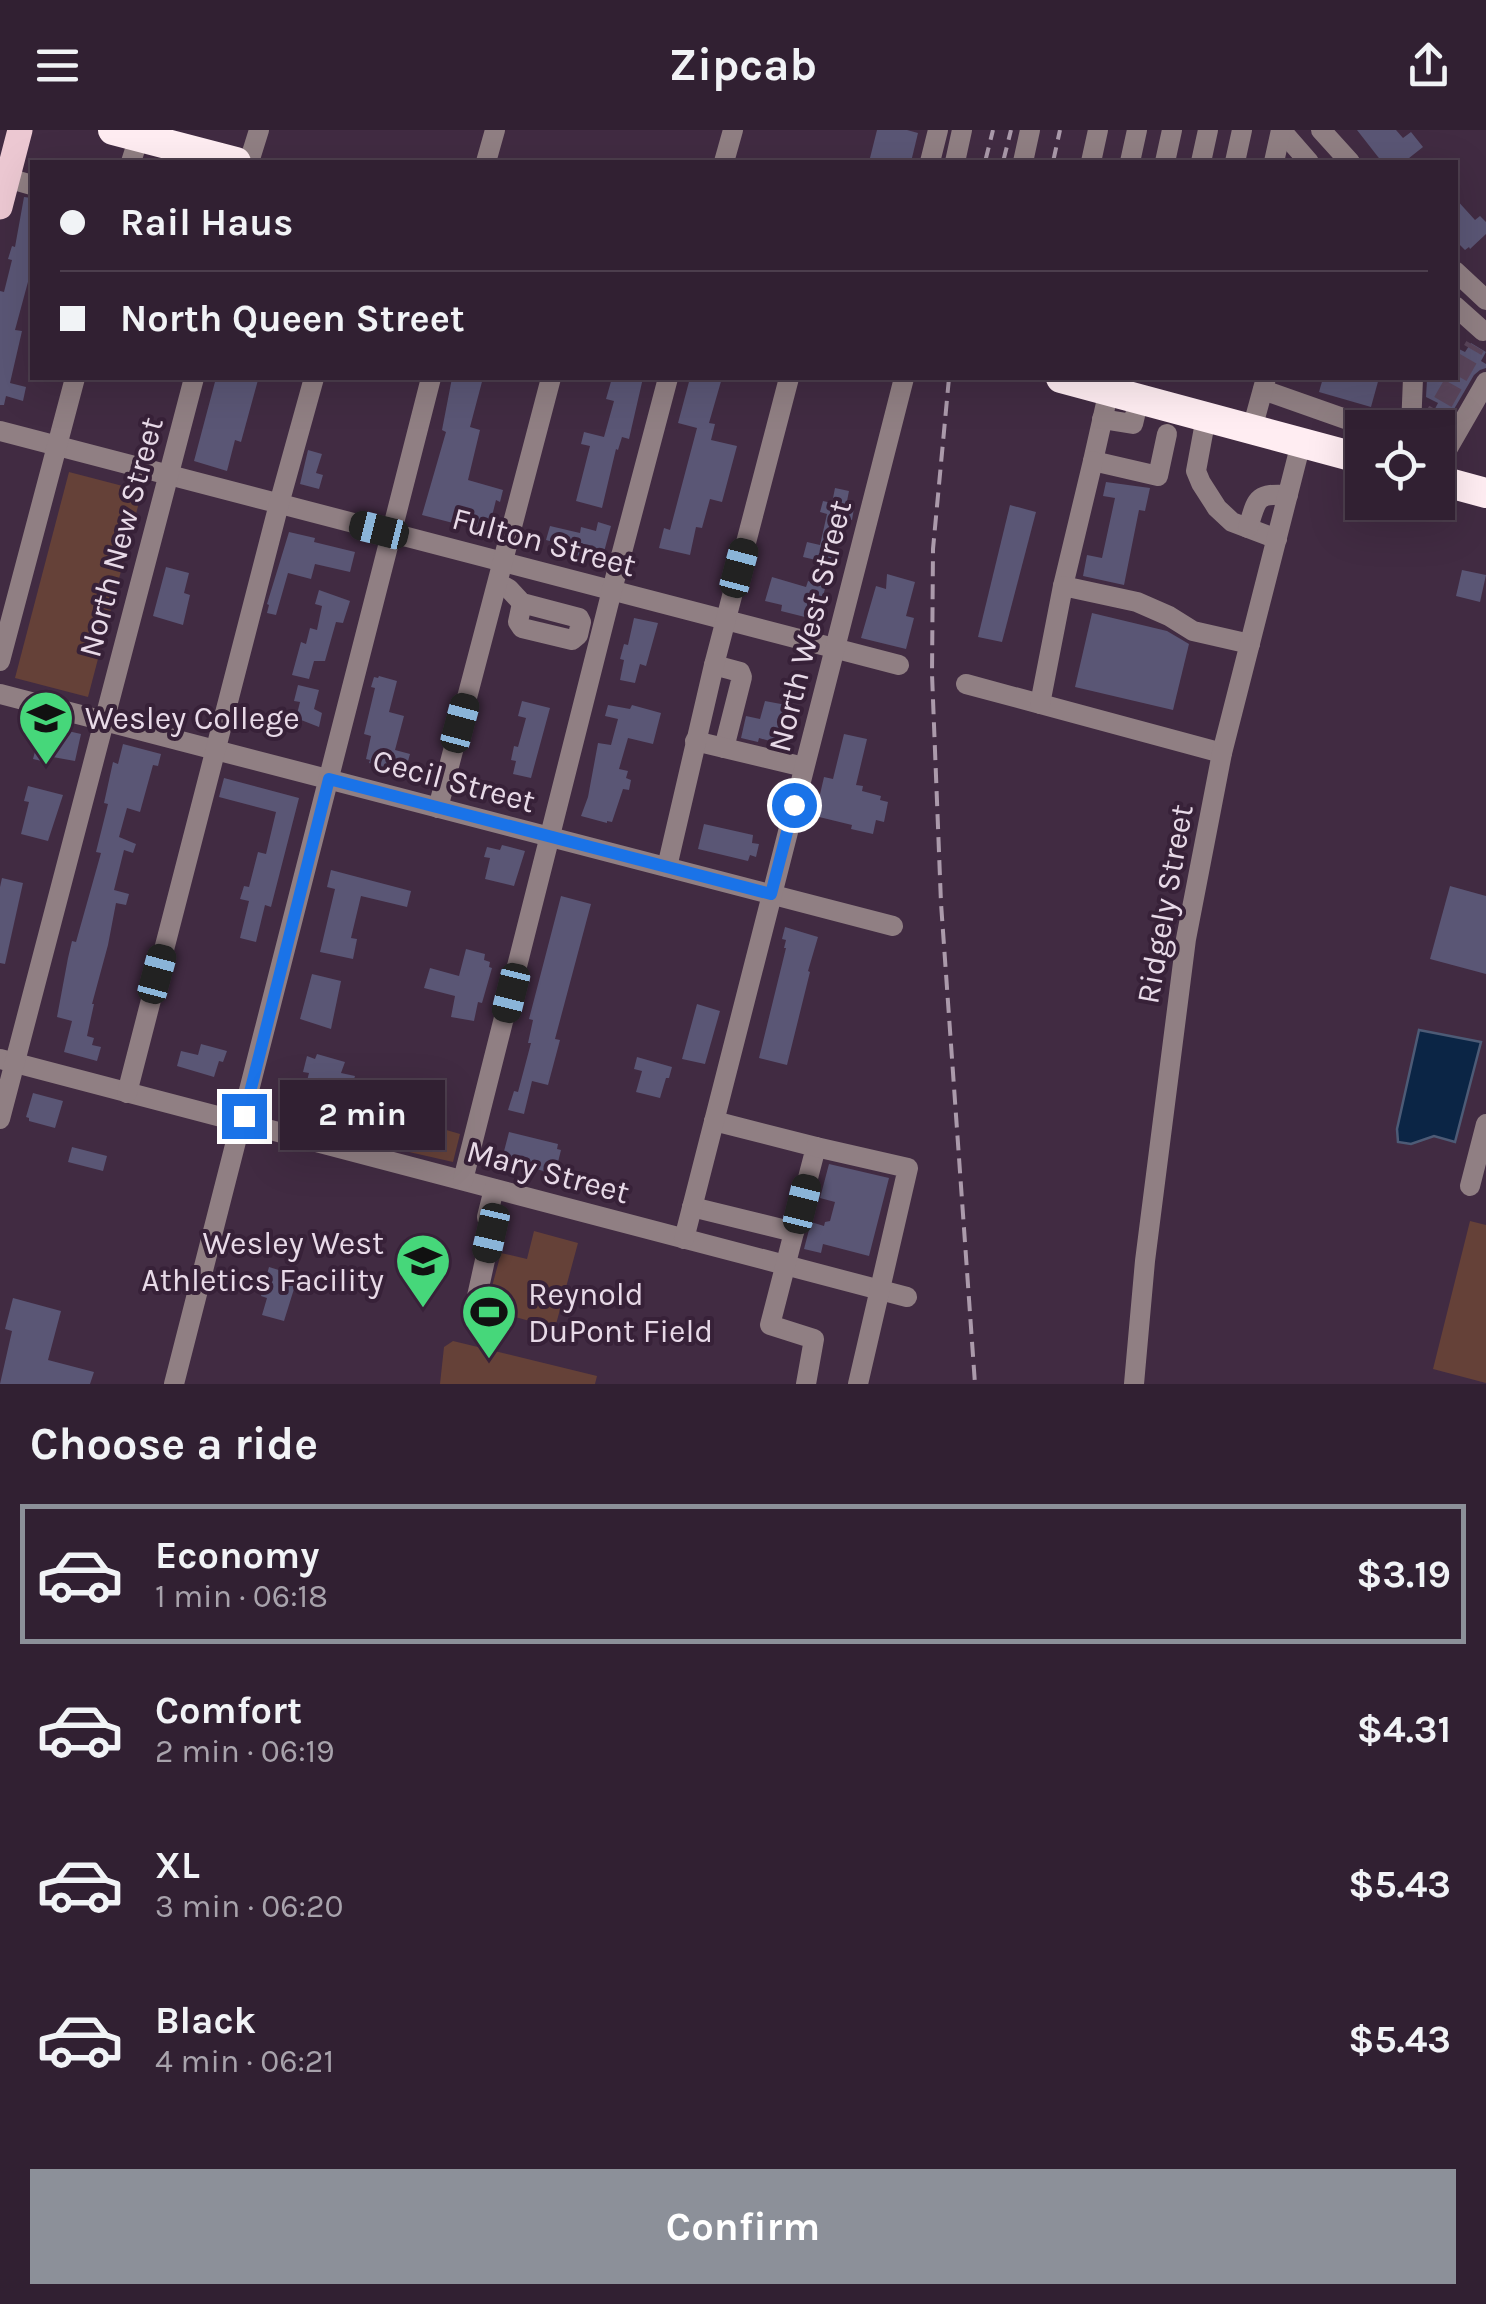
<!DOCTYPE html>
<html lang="en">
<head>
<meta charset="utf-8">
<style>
	body { margin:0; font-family:Karla,sans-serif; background:#3d2d3e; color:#f1f3f6; height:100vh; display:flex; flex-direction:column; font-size:38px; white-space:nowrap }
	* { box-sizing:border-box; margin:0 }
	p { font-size:32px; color:#a8a3ac }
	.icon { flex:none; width:55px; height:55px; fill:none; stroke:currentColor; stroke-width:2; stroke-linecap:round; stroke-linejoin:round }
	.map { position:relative; height:1254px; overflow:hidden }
	.drawer { display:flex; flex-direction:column; background:#312032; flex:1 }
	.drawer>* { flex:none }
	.top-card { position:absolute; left:30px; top:30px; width:1428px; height:220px; border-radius:0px; box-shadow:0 10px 40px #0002,0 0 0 2px #4c3e4d; display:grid; align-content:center; height:220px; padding:0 30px; background:#312032 }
	.tools { position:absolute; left:1345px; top:280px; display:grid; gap:20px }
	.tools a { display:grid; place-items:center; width:110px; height:110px; border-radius:0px; background:#312032; box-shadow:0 10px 40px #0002,0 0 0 2px #4c3e4d; font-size:50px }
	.end { position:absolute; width:45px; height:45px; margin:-22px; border:12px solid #1a73e8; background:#fff; box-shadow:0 0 0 5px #fff }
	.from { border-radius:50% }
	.bubble { position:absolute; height:70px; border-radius:0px; background:#312032; box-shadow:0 10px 40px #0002,0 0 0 2px #4c3e4d; font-size:32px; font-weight:700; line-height:70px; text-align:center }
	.car { position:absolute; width:30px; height:60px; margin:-30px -15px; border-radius:12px; box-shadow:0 0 8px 2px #0007; background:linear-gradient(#222 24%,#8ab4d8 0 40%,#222 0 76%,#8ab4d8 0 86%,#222 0) }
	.top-card b { display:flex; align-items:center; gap:35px; height:95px; font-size:38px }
	.top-card b+b { border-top:2px solid #4c3e4d }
	.top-card i { width:25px; height:25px; background:#f1f3f6 }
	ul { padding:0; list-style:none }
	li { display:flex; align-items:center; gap:30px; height:140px; margin:0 20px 15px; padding:0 10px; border:5px solid transparent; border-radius:0px }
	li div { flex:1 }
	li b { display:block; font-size:38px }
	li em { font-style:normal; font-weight:700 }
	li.on { border-color:#8c9099 }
	li>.icon { width:90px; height:90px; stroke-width:1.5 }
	h2 { padding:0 30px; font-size:45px; line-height:120px }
	.action { display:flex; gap:20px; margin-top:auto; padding:20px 30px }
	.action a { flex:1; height:115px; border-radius:0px; background:#8c9099; color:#fff; font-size:40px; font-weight:700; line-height:115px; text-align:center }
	header { display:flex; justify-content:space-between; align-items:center; height:130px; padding:0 30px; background:#312032; font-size:45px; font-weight:700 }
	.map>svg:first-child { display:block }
	.green { fill:#654138 }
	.water { fill:#0b2545; stroke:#4d5b76; stroke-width:2.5 }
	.building { fill:#5a5675 }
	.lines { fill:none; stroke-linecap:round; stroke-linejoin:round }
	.minor-tunnel { stroke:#5a455b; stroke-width:20; stroke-dasharray:20 10; stroke-linecap:butt }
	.minor { stroke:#907f83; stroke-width:20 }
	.major { stroke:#ecc8d2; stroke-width:25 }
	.highway { stroke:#ffedf2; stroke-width:30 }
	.rail { stroke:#ab9aab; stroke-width:4; stroke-dasharray:15 8; stroke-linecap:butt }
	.route { stroke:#1a73e8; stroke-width:12 }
	.labels { text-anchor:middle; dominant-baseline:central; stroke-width:8; stroke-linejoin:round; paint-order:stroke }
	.street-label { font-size:32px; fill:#e8dae8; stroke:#372138 }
	.poi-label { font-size:32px; fill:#e8dae8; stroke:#372138; text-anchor:start }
</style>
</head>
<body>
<header><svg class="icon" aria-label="menu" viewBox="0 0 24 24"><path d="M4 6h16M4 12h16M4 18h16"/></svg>Zipcab<svg class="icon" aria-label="share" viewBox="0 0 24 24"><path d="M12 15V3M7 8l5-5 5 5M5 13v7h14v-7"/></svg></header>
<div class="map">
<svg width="1486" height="1254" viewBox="0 0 1486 1254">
	<rect width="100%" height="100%" fill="#412b42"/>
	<g class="green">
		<polygon points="69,342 142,361 88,567 15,548"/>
		<polygon points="361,975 460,1004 453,1032 352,1009"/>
		<polygon points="1470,1091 1486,1095 1486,1253 1433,1239"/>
		<polygon points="534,1101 578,1113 555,1198 486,1179 501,1123 527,1129"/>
		<polygon points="453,1211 597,1246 595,1254 440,1254 444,1217"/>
	</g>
	<polygon class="water" points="1419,900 1481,912 1455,1012 1434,1006 1411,1014 1398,1012 1397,999"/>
	<g class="building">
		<polygon points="877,0 907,0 918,3 911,32 869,32"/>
		<polygon points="1357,0 1396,0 1403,8 1411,2 1423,17 1404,32 1382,32"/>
		<polygon points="24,67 32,68 32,137 15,200 22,201 10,253 26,257 23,271 6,266 4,275 0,275 0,161 4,162 12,130 8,129 12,116 15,117"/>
		<polygon points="1455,68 1475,90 1480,86 1486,92 1486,104 1470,119 1469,117 1465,120 1456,111 1459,108 1455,103"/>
		<polygon points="1471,213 1486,222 1481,231 1486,234 1486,238 1480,240 1474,245 1443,298 1425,298 1438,273 1426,267 1427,250 1428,248 1455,248 1455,217 1465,222"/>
		<polygon points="216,248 257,248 258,250 241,312 235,310 227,341 194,331"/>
		<polygon points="452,248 483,248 470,297 480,300 468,350 503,360 500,372 496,370 488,402 422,385 446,302 442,300"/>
		<polygon points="612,248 643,248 629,309 622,307 618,320 616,319 602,378 576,371 590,316 581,314 584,302 604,307 614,271 606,269"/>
		<polygon points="690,248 722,248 709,293 715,294 711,310 737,316 722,372 710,369 702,398 696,397 690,425 659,418 664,398 670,400 697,298 678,293"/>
		<polygon points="1323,248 1379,248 1371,277 1319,262"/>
		<polygon points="308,320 322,324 316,343 323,345 319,359 300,354"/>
		<polygon points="1106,352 1150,358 1145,381 1139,380 1124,455 1083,446 1087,425 1102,428 1115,368 1103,366"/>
		<polygon points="835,358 849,361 846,376 854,378 852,390 841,387 833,418 835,424 833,434 803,427 807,412 820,415 827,384 820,382 823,371 832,373"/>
		<polygon points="1010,375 1036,382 1002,512 978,507"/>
		<polygon points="598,392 611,396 601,433 562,424 564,415 546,410 550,396 580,403 581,397 596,401"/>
		<polygon points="289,402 315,408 314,412 355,422 350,442 315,434 311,449 288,443 276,485 267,483 269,475 267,474"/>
		<polygon points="166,437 189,443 184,463 190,465 183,495 153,486"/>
		<polygon points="1462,440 1486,445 1480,472 1456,466"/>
		<polygon points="887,444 915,452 906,486 914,488 906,519 861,508 876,456 886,459"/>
		<polygon points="772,447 806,457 808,451 826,455 823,466 827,467 821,491 781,481 782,475 765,471"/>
		<polygon points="319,460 350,471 343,493 336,492 325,531 314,531 309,549 292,545 301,512 306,514 310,498 317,500 322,476 315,474"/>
		<polygon points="1092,483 1167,501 1189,514 1173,580 1075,557"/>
		<polygon points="634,488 658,493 646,536 640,534 635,553 620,550 624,530 620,529 624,514 628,515"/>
		<polygon points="379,546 397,551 389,582 404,586 395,620 410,624 405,642 390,639 390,642 377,639 378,635 369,633 370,630 366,629 371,606 364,604 375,558 371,557 374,547 378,548"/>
		<polygon points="298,555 319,560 314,579 322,583 319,597 296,588 300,572 294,571"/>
		<polygon points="522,571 550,578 531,648 513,644 516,631 511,630 514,616 518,617 526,588 518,586"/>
		<polygon points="765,571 797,577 793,591 786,589 780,614 759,608 758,612 741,608 746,586 760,589"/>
		<polygon points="608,575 630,579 632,575 661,583 653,614 628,608 619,639 628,641 626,648 631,650 629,660 623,659 612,692 607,691 607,693 581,686 588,667 598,613 611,615 618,589 605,586"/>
		<polygon points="41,599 68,604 68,601 81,604 75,631 47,626 46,632 33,629"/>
		<polygon points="844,604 867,609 856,655 863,656 862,661 881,666 880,670 888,672 884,692 876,690 873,704 851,699 852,695 815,686 824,647 833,649"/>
		<polygon points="123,614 161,624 158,636 153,635 140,682 127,678 119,707 136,714 133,723 124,720 114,760 129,764 126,775 116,773 108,815 92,874 94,874 87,906 94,908 92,915 101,917 97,931 64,922 72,891 57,887 68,828 72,811 76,812 101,723 96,722 108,674 104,673 113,632 118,634"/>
		<polygon points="224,648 299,668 271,777 265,775 256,812 240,808 249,771 240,769 244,756 249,757 258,722 266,724 276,682 219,667"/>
		<polygon points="28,656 63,665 48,711 21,704 29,672 24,671"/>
		<polygon points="704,694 753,705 752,713 759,714 756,727 750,725 748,731 698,719"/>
		<polygon points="502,715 525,721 514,756 485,749 490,728 484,727 487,717 500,720"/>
		<polygon points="331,740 411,761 407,777 361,766 351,808 357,809 353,829 320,822 335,759 327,757"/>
		<polygon points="2,748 23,753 5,834 0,833 0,757"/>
		<polygon points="1450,756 1486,766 1486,844 1430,829"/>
		<polygon points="561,766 591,774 555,909 560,910 548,955 532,951 524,984 508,980 514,961 518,962 531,913 528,913 533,890 529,889"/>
		<polygon points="785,797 818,807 808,841 810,842 787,935 759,928 786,818 784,818 786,810 782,809"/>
		<polygon points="466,819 485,824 484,830 490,832 489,837 492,838 482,873 478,872 474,891 451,887 455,866 424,858 430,838 459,846"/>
		<polygon points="312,844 341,851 331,899 300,889"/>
		<polygon points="697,874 720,881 705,934 682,929"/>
		<polygon points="201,914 227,921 223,932 219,931 214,947 177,936 181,921 198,925"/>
		<polygon points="317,924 345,932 341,943 355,946 350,962 307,951 309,943 303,942 307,926 315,929"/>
		<polygon points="637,927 672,937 669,948 666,948 660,968 636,962 642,941 634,939"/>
		<polygon points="33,963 63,971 55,998 29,991 29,988 26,987"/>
		<polygon points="509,1002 558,1014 557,1019 561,1020 558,1032 553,1031 550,1043 502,1029"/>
		<polygon points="72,1017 107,1026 103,1041 68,1032"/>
		<polygon points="829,1034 889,1048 869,1126 823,1114 821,1123 804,1119 811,1092 824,1096 825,1092 830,1091 835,1072 820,1068"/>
		<polygon points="269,1137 298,1146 284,1191 262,1185 267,1168 261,1166"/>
		<polygon points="13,1168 61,1181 48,1230 94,1242 90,1254 0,1254 12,1201 5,1199"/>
	</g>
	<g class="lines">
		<polyline class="minor-tunnel" points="1428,298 1475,216"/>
		<g class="minor">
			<polyline points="1281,0 1309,32"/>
			<polyline points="1321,0 1350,32"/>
			<polyline points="131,32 139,7"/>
			<polyline points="249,32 259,0"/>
			<polyline points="486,32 495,0"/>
			<polyline points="724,32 733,0"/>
			<polyline points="930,32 938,0"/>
			<polyline points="955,32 962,0"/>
			<polyline points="1023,32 1030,0"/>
			<polyline points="1091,32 1098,0"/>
			<polyline points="1130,32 1137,0"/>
			<polyline points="1165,32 1172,0"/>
			<polyline points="1201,32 1208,0"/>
			<polyline points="1235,32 1242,0"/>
			<polyline points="1274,32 1281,0"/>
			<polyline points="0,46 32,55"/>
			<polyline points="1455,141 1486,170"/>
			<polyline points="1455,176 1483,201"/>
			<polyline points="1109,260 1093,331 1158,346 1167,304"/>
			<polyline points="1263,260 1371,298"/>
			<polyline points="1206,287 1196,341 1201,353 1217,378 1232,392 1277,409"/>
			<polyline points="1102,289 1133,294 1139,269"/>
			<polyline points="1411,298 1413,248"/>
			<polyline points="1252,299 1266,248"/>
			<polyline points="0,301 899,535"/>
			<polyline points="1444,325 1486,252"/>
			<path d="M1248,398C1257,369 1255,363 1288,365"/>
			<polyline points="498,453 509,459 522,473 579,488 581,492 578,505 572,510 522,498 518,492 522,473"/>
			<polyline points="1063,456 1093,331"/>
			<polyline points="0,531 75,248"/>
			<polyline points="714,535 740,542 742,547 724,618"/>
			<polyline points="966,554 1222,623"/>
			<polyline points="0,564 893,796"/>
			<polyline points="1040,574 1063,456 1137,472 1169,486 1193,501 1250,514"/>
			<polyline points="695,611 804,637"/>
			<polyline points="438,678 551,248"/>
			<polyline points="667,737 714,535 789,248"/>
			<polyline points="0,929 907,1167"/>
			<polyline points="127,963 279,374 314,248"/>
			<polyline points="0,989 194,248"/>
			<polyline points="714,991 816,1017 770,1195 814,1209 806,1254"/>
			<polyline points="816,1017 908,1038 858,1254"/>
			<polyline points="463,1050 612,460 668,248"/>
			<polyline points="1470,1056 1486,994"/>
			<polyline points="692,1077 794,1102"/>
			<polyline points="684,1109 904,248"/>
			<polyline points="474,1180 491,1103 487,1087 494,1059"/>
			<polyline points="174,1254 431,248"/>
			<polyline points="1134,1254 1145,1131 1186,809 1222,623 1301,313"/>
		</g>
		<polyline class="major" points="0,77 20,0"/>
		<g class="highway">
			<polyline points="113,0 236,32"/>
			<polyline points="1061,248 1362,329"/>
			<polyline points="1438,350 1486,363"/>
		</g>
		<g class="rail">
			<polyline points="985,32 993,0"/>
			<polyline points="1003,32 1011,0"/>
			<polyline points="1053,32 1060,0"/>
			<polyline points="949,248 933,419 932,544 941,773 975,1254"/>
		</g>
	</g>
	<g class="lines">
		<polyline class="route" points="244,986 329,649 771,764 794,675"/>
	</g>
	<defs>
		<g id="university-pin" transform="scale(2.875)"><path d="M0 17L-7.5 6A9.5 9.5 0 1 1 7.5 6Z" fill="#46d77a" stroke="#372138"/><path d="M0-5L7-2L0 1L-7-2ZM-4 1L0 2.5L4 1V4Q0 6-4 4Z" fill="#111"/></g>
		<g id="stadium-pin" transform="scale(2.875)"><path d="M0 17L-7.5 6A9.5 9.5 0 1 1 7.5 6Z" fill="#46d77a" stroke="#372138"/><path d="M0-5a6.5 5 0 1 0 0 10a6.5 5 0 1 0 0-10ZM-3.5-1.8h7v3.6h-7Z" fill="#111"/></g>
	</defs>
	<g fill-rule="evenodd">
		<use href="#university-pin" x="46" y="588"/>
		<use href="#university-pin" x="423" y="1131"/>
		<use href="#stadium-pin" x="489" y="1182"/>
	</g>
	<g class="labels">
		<g class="street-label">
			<text transform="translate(121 407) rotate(-75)">North New Street</text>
			<text transform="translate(544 412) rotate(15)">Fulton Street</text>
			<text transform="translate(810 496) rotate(-76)">North West Street</text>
			<text transform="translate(454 651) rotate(15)">Cecil Street</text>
			<text transform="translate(1165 774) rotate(-80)">Ridgely Street</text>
			<text transform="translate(548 1042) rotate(15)">Mary Street</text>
		</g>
		<g class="poi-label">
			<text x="85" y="588">Wesley College</text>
			<text x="384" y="1113" text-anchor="end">Wesley West<tspan x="384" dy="37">Athletics Facility</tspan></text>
			<text x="528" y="1164">Reynold<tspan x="528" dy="37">DuPont Field</tspan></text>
		</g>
	</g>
</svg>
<div class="tools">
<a><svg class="icon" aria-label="locate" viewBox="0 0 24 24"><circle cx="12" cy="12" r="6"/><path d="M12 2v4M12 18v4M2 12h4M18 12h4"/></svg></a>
</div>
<i class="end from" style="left:794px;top:675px"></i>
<i class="end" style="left:244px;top:986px"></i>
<div class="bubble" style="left:280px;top:950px;width:165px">2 min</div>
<i class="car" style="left:379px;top:400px;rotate:284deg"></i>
<i class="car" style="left:739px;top:438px;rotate:15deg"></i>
<i class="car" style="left:460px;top:593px;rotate:15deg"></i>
<i class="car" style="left:157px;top:844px;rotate:15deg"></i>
<i class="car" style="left:511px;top:863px;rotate:194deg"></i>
<i class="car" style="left:802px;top:1074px;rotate:14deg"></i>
<i class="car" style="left:491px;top:1103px;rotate:193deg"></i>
<div class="top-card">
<b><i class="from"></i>Rail Haus</b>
<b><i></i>North Queen Street</b>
</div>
</div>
<section class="drawer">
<h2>Choose a ride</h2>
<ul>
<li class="on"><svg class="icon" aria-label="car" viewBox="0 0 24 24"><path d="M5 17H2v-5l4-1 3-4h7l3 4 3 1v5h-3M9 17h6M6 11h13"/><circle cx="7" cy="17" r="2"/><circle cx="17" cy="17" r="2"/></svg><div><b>Economy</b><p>1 min · 06:18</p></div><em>$3.19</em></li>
<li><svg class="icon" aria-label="car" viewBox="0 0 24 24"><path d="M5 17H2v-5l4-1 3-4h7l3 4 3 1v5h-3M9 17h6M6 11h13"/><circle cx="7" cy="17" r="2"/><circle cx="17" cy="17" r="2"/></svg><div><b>Comfort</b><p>2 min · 06:19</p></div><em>$4.31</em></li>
<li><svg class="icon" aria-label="car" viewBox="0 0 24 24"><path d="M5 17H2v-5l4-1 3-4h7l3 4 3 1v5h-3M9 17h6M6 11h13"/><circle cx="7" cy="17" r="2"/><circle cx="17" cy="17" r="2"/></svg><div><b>XL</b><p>3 min · 06:20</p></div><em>$5.43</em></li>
<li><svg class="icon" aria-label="car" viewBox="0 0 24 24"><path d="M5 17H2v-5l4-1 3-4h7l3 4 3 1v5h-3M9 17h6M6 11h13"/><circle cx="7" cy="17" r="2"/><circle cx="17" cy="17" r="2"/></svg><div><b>Black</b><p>4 min · 06:21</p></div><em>$5.43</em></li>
</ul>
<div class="action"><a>Confirm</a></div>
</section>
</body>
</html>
